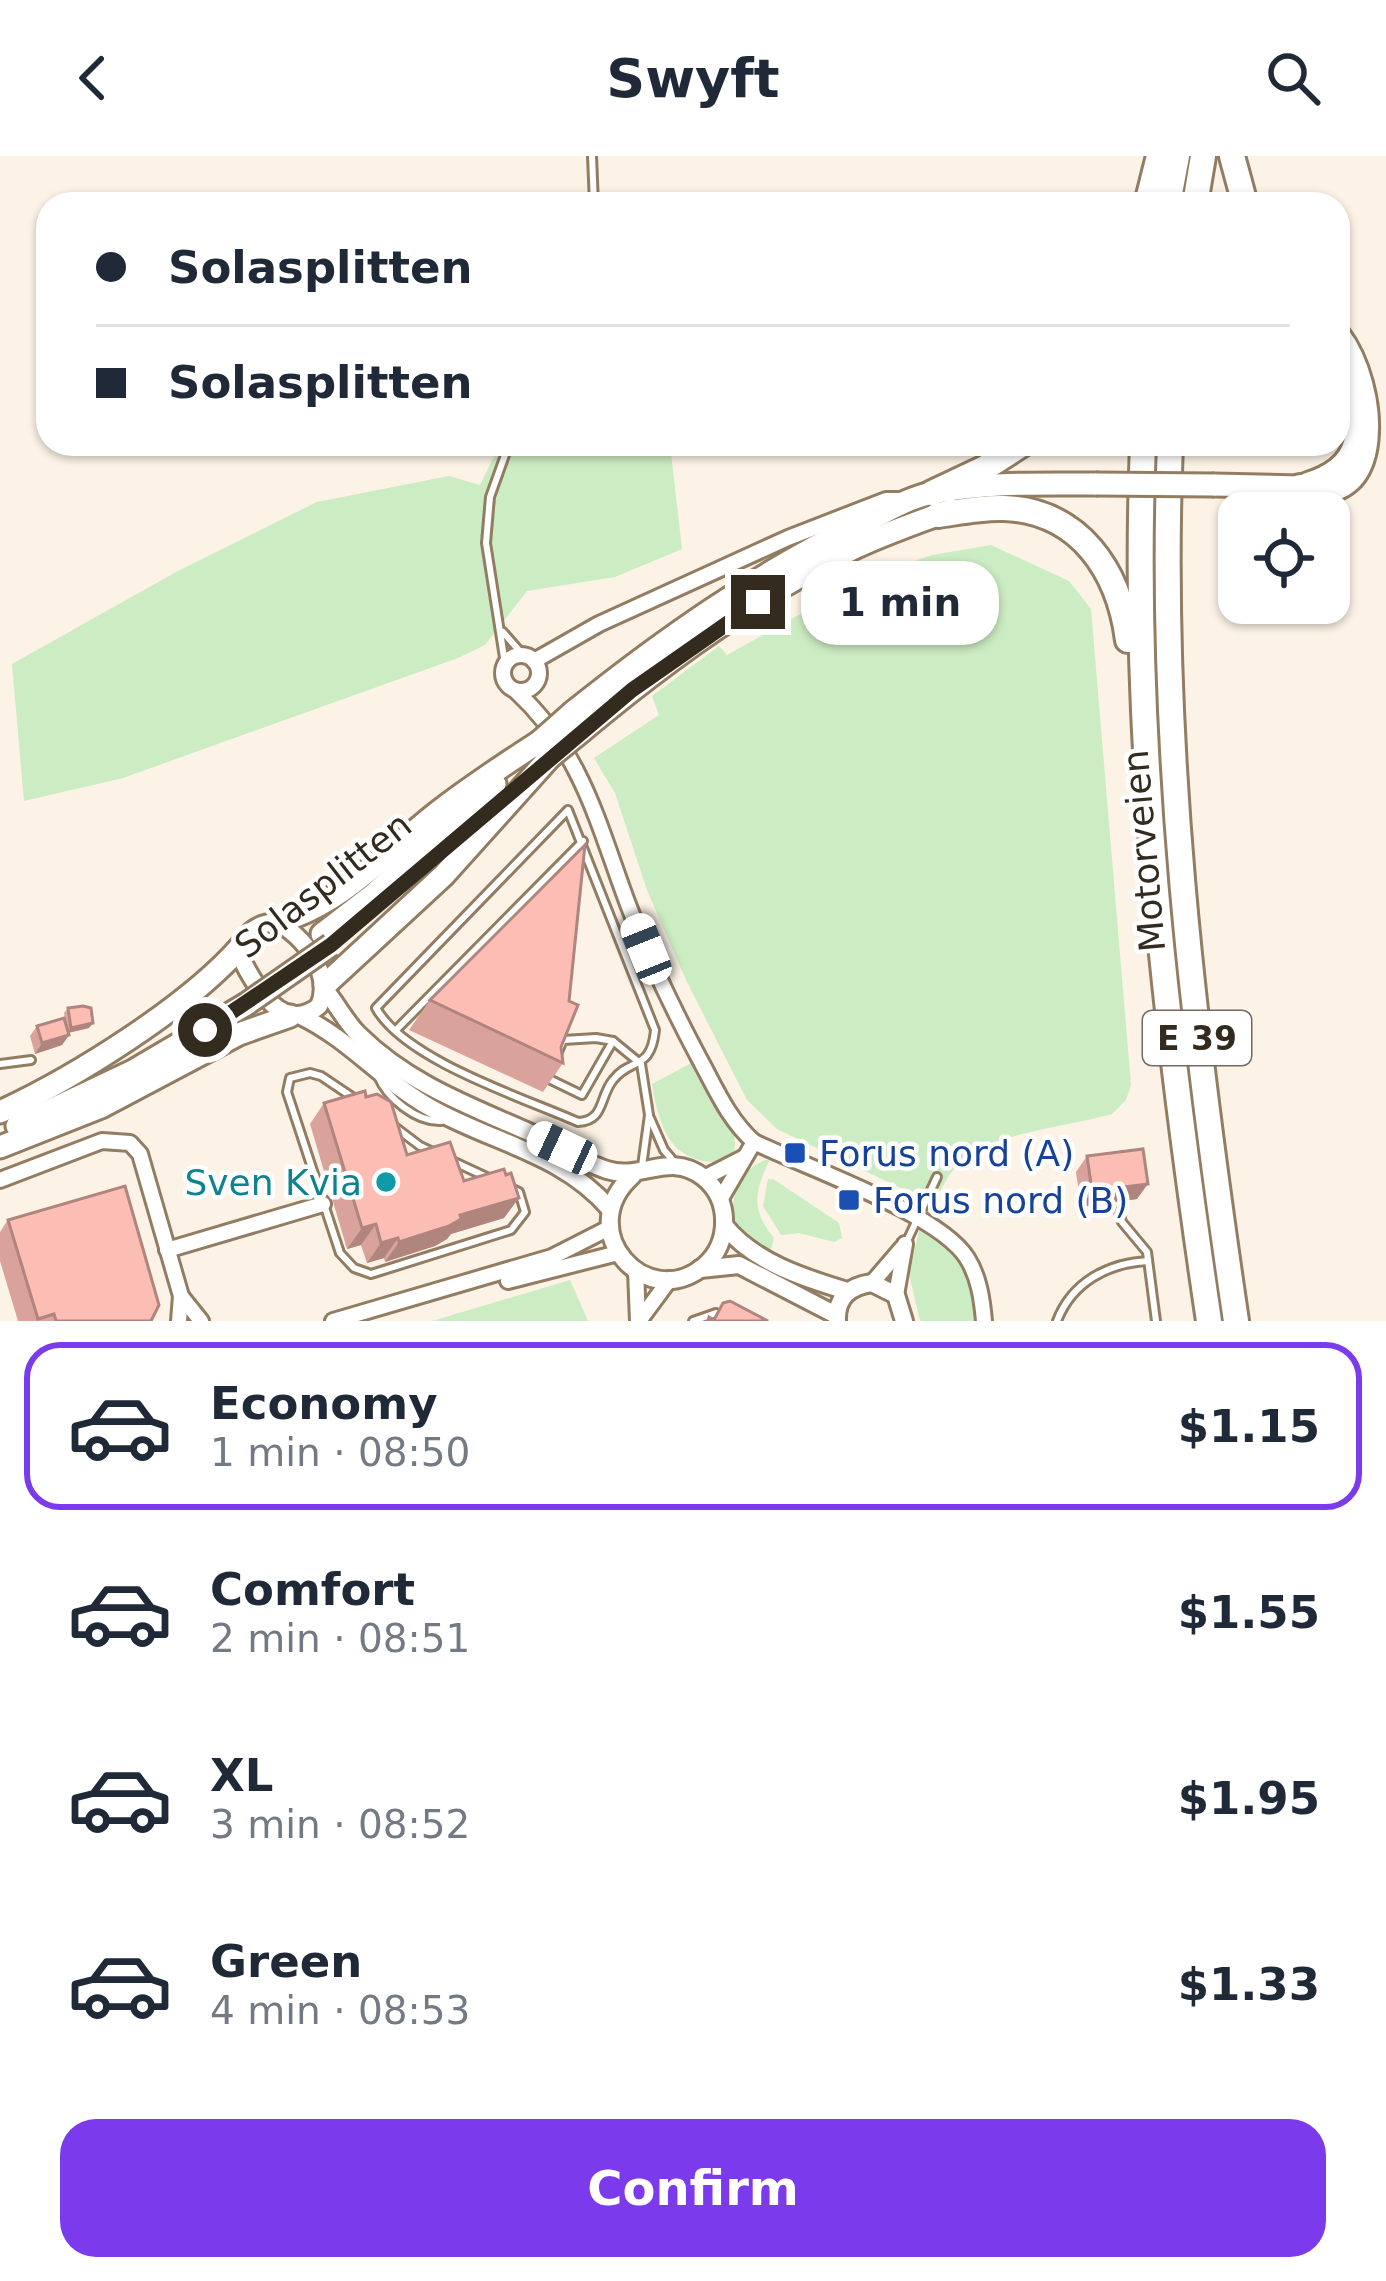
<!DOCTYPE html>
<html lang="en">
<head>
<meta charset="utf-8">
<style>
	body { margin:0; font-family:"DejaVu Sans",sans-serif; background:#f2f2f3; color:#1f2937; height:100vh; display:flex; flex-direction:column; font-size:45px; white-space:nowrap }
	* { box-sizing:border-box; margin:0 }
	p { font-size:39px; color:#747a83 }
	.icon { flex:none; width:66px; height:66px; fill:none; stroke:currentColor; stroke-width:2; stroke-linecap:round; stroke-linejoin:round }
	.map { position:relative; height:1165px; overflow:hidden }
	.details { display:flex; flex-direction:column; background:#fff; flex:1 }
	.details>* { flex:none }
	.guide { position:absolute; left:36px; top:36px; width:1314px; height:264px; border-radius:36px; box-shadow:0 3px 9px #0004; display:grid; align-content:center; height:264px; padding:0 60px; background:#fff }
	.tools { position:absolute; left:1218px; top:336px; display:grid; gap:24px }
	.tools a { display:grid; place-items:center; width:132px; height:132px; border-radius:24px; background:#fff; box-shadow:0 3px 9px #0004; font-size:60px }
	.end { position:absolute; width:54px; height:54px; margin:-27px; border:15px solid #342b1f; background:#fff; box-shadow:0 0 0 6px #fff }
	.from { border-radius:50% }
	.bubble { position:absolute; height:84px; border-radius:36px; background:#fff; box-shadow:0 3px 9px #0004; font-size:39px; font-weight:700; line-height:84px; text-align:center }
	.car { position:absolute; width:36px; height:72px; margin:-36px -18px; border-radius:15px; box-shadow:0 0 9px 3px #0007; background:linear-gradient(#fff 24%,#345 0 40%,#fff 0 76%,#345 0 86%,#fff 0) }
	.guide b { display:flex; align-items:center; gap:42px; height:114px; font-size:45px }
	.guide b+b { border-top:3px solid #e0e1e3 }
	.guide i { width:30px; height:30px; background:#1f2937 }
	ul { padding:21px 0 0; list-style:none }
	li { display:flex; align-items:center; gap:36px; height:168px; margin:0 24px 18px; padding:0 36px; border:6px solid transparent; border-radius:36px }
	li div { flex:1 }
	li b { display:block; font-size:45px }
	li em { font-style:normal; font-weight:700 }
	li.selected { border-color:#7c3aed }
	li>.icon { width:108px; height:108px; stroke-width:1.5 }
	.button { display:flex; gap:24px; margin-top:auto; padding:24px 60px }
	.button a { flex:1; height:138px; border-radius:36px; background:#7c3aed; color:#fff; font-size:48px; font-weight:700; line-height:138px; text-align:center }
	header { display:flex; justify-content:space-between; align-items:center; height:156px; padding:0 60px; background:#fff; font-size:54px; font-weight:700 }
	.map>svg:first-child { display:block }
	.green { fill:#ccecc3 }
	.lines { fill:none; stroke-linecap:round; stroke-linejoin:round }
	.service-casing { stroke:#927d62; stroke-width:12 }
	.minor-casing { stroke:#927d62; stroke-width:20 }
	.tertiary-casing { stroke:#927d62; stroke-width:22 }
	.trunk-casing { stroke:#927d62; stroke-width:27 }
	.motorway-casing { stroke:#927d62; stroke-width:30 }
	.service { stroke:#fff; stroke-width:6 }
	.minor { stroke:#fff; stroke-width:14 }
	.tertiary { stroke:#fff; stroke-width:16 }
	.trunk { stroke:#fff; stroke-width:21 }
	.motorway { stroke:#fff; stroke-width:24 }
	.trunk-bridge-casing { stroke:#927d62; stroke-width:27; stroke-linecap:butt }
	.trunk-bridge { stroke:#fff; stroke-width:21 }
	.wall { fill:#d9a39b }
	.shaded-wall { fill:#b0857e }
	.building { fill:#fcbeb4; stroke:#b0857e; stroke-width:3 }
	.route { stroke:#342b1f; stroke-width:15 }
	.transit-dot { fill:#1a4fb4; stroke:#fff; stroke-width:4.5 }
	.culture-dot { fill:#0f9aa8; stroke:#fff; stroke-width:4.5 }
	.labels { text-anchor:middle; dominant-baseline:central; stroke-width:9; stroke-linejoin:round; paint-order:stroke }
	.shield { fill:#fff; stroke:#716b62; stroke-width:3 }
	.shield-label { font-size:33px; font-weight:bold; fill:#342b1f }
	.street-label { font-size:36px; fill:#342b1f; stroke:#fff }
	.transit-label { font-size:36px; fill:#164399; stroke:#fff; text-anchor:start }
	.culture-label { font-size:36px; fill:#0d838f; stroke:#fff; text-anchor:end }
</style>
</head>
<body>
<header><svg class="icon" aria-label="back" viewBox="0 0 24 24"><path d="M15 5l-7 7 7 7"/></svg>Swyft<svg class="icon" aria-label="search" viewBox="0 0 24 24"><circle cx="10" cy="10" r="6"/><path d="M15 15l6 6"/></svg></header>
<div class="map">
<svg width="1386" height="1165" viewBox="0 0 1386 1165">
	<rect width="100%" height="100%" fill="#fcf2e6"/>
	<g class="green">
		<polygon points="500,288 670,288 682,393 615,421 527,435 485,489 458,502 123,622 24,645 12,508 176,416 317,346 449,320 480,329"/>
		<path d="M991,389L1069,425L1091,453L1131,929L1126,944L1112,958C1074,969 994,978 966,1001C950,1013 943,1030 934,1048L777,973L747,944L686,824L647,734L615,637L594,602L659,559L652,540L719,490L727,499L859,425L932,399Z"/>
		<path d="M693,906C703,923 731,963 734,980C743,1017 690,1009 674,989C661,974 655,948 652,928Z"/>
		<path d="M770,1003C755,1035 750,1053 774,1082L770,1097C758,1090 746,1085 739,1073C724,1046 740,1009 770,1003Z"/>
		<polygon points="768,1023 773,1023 839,1067 842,1082 834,1086 799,1077 781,1079 763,1050"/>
		<path d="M920,1071C959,1091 974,1122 977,1165H920L909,1118Z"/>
		<polygon points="570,1124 588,1165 432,1165"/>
	</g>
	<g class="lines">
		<g class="service-casing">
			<g id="service">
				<polyline points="592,0 594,48"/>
				<polyline points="503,476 523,499"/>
				<polyline points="505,508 486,387 490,341 509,288"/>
				<path d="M568,654L655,874C651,915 631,901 613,924C599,941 605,965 578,966C524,942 405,904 376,852Z"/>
				<polyline points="396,874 583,685"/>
				<polygon points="596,882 613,885 582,939 547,922 563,884"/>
				<polyline points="613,885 641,908 649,959 642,1010"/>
				<polyline points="0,908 31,904"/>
				<polygon points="310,917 321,920 379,959 420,990 519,1036 525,1056 511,1074 371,1118 354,1112 340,1097 287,936 290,922"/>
				<path d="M378,920C387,942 416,966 441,965"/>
				<polyline points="650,962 664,994 676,1008"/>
				<polyline points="1119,1056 1122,1066 1147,1096 1156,1165"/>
				<polyline points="907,1085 937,1021"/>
				<polyline points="693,1165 716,1157 732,1165"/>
				<path d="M1057,1165C1072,1126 1108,1107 1148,1105"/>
			</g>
		</g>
		<g class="minor-casing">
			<g id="minor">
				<circle cx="521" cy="517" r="18"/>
				<polyline points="534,505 599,468 788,382 886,344 899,344"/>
				<path d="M516,535C583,597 598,669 629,751C649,803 673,853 699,902C715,931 728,963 754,986C805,1011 939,1057 967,1102C979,1121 982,1143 984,1165"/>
				<polyline points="704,1022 743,1002"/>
				<polyline points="0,1024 102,985 130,987 140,998 181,1140 179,1165"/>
				<polyline points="720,1044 754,986"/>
				<polyline points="167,1094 323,1048"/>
				<polyline points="636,1115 638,1165"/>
				<polyline points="508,1125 618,1097"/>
				<polyline points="872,1127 902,1092"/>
				<polyline points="896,1139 905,1088"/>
				<polyline points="181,1140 201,1165"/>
				<polyline points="333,1165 552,1101 609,1072"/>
				<polyline points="639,1165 670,1123"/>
			</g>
		</g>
		<g class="tertiary-casing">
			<g id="tertiary">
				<path d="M276,766C304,779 333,819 319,850C284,878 257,834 242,804C240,781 252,768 276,766Z"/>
				<path d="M325,834C337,848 345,865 358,878C408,928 470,950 533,978C558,989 581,1006 607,1014C641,1025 670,995 703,1021C731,1043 731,1087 704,1110C646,1158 572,1074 632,1020"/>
				<path d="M301,860C349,883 384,926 431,952C493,987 562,997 610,1053"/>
				<path d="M724,1069C753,1106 804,1122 847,1135"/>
				<polyline points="700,1113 739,1109 836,1159"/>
				<path d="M837,1165C836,1141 850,1130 872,1127L896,1139L904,1165"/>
			</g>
		</g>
		<g class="trunk-casing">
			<g id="trunk">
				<polyline points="1214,329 1300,331"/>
				<path d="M573,556C664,483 759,416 864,366C886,356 908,342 932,337C985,326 1042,328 1096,328"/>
				<path d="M583,574C664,506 751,443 846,396C880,379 916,367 951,354"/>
				<path d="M276,766C338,752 389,694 438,656C470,631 505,608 539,586"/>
				<polyline points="322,778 374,738 495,628"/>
				<polyline points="325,829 444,719 550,601"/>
				<path d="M0,956C74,922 190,850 243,788"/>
				<polyline points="17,970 133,915 245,849"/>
				<polyline points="0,991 101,951 239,878 290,860"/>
			</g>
		</g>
		<g class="motorway-casing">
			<g id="motorway">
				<polyline points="1232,0 1245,48"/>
				<polyline points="1147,48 1159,0"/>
				<polyline points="1168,48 1177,0"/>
				<polyline points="1195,48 1203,0"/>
				<path d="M1143,288C1131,582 1166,875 1209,1165"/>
				<path d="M1170,288C1158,582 1193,874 1236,1165"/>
				<path d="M1308,329C1364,312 1370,269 1338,225"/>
				<path d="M1300,331C1386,356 1376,230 1338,180"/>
				<polyline points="932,337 985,312 1022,288"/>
				<path d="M938,359C959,356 982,351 1004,352C1080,355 1119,415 1128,484"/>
			</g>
		</g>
		<use href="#service" class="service"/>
		<use href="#minor" class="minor"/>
		<use href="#tertiary" class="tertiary"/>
		<use href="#trunk" class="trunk"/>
		<use href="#motorway" class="motorway"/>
		<g class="trunk-bridge-casing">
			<g id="trunk-bridge">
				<polyline points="1096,328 1214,329"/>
				<polyline points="539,586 573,556"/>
				<polyline points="550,601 583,574"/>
				<polyline points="245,849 331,789"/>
			</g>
		</g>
		<use href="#trunk-bridge" class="trunk-bridge"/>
	</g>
	<g class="wall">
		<polygon points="430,844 569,845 561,891 563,907 543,936 409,874"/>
		<polygon points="68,852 89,872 68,877 69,879 62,889 35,898 30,880 37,870 66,871 64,857"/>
		<polygon points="366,941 407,999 464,1025 504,1062 451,1078 447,1083 435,1090 385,1106 384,1102 367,1107 361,1089 347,1093 310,968 324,947"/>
		<polygon points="1087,1000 1137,1043 1081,1051 1076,1016"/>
		<polygon points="8,1064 151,1165 18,1165 0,1105 0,1076"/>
	</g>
	<g class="shaded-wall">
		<polygon points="93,867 89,872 67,877 71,872"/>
		<polygon points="69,879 62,889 35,898 42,887"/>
		<polygon points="1148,1028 1137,1043 1081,1051 1092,1035"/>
		<polygon points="519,1042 504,1062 451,1078 447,1083 435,1090 385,1106 399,1086 460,1059"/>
		<polygon points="376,1068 361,1089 347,1093 362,1072"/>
		<polygon points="398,1082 384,1102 367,1107 381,1087"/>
	</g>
	<g class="building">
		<polygon points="585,689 569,845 578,849 561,891 563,907 430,844"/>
		<polygon points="83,850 91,852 93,867 71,872 68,852"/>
		<polygon points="64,862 69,879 42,887 37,870"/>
		<polygon points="365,935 366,941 377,938 391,946 407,999 450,986 464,1025 504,1013 506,1019 511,1017 519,1042 460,1059 461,1063 449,1070 399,1086 398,1082 381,1087 376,1068 362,1072 324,947"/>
		<polygon points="1143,993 1148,1028 1092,1035 1087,1000"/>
		<polygon points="125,1030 159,1149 151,1165 56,1165 54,1158 38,1163 8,1064"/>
		<polygon points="730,1145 768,1165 708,1165 709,1161 714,1164 723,1147"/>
	</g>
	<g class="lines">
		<polyline class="route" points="205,874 331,789 632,534 758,446"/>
	</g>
	<g class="transit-dot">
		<rect x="783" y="985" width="24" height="24" rx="6"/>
		<rect x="837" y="1032" width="24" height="24" rx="6"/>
	</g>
	<circle class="culture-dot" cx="386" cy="1026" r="12"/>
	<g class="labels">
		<rect class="shield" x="1143" y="855" width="108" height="54" rx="9"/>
		<g class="shield-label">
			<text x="1197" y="882">E 39</text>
		</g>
		<g class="street-label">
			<text transform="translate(1144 695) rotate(-95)">Motorveien</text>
			<text transform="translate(323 729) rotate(-38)">Solasplitten</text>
		</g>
		<g class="transit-label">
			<text x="819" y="997">Forus nord (A)</text>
			<text x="873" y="1044">Forus nord (B)</text>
		</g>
		<g class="culture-label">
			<text x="362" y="1026">Sven Kvia</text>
		</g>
	</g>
</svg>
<div class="tools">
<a><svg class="icon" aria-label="locate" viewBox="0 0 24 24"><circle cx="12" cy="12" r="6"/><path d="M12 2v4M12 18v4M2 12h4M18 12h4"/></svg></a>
</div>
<i class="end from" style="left:205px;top:874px"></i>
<i class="end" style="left:758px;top:446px"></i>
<div class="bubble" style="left:801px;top:405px;width:198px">1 min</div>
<i class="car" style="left:646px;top:793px;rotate:338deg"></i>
<i class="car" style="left:562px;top:992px;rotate:295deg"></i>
<div class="guide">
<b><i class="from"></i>Solasplitten</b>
<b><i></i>Solasplitten</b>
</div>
</div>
<section class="details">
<ul>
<li class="selected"><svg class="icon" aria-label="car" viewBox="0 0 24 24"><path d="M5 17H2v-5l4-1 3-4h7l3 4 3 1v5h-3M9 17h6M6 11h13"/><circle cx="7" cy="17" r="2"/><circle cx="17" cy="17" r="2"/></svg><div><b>Economy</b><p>1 min · 08:50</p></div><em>$1.15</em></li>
<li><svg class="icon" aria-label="car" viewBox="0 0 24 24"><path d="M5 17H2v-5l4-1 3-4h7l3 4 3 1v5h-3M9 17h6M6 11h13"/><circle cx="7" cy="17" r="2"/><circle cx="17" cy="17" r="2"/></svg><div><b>Comfort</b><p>2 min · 08:51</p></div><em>$1.55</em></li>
<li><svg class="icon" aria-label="car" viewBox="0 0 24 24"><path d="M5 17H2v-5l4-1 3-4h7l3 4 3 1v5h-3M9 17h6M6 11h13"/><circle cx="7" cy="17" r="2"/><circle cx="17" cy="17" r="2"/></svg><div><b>XL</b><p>3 min · 08:52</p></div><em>$1.95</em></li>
<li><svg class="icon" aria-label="car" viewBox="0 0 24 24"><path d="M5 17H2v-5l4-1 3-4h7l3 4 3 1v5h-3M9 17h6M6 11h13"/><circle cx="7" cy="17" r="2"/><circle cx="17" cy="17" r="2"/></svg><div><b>Green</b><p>4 min · 08:53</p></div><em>$1.33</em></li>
</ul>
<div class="button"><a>Confirm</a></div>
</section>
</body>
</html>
